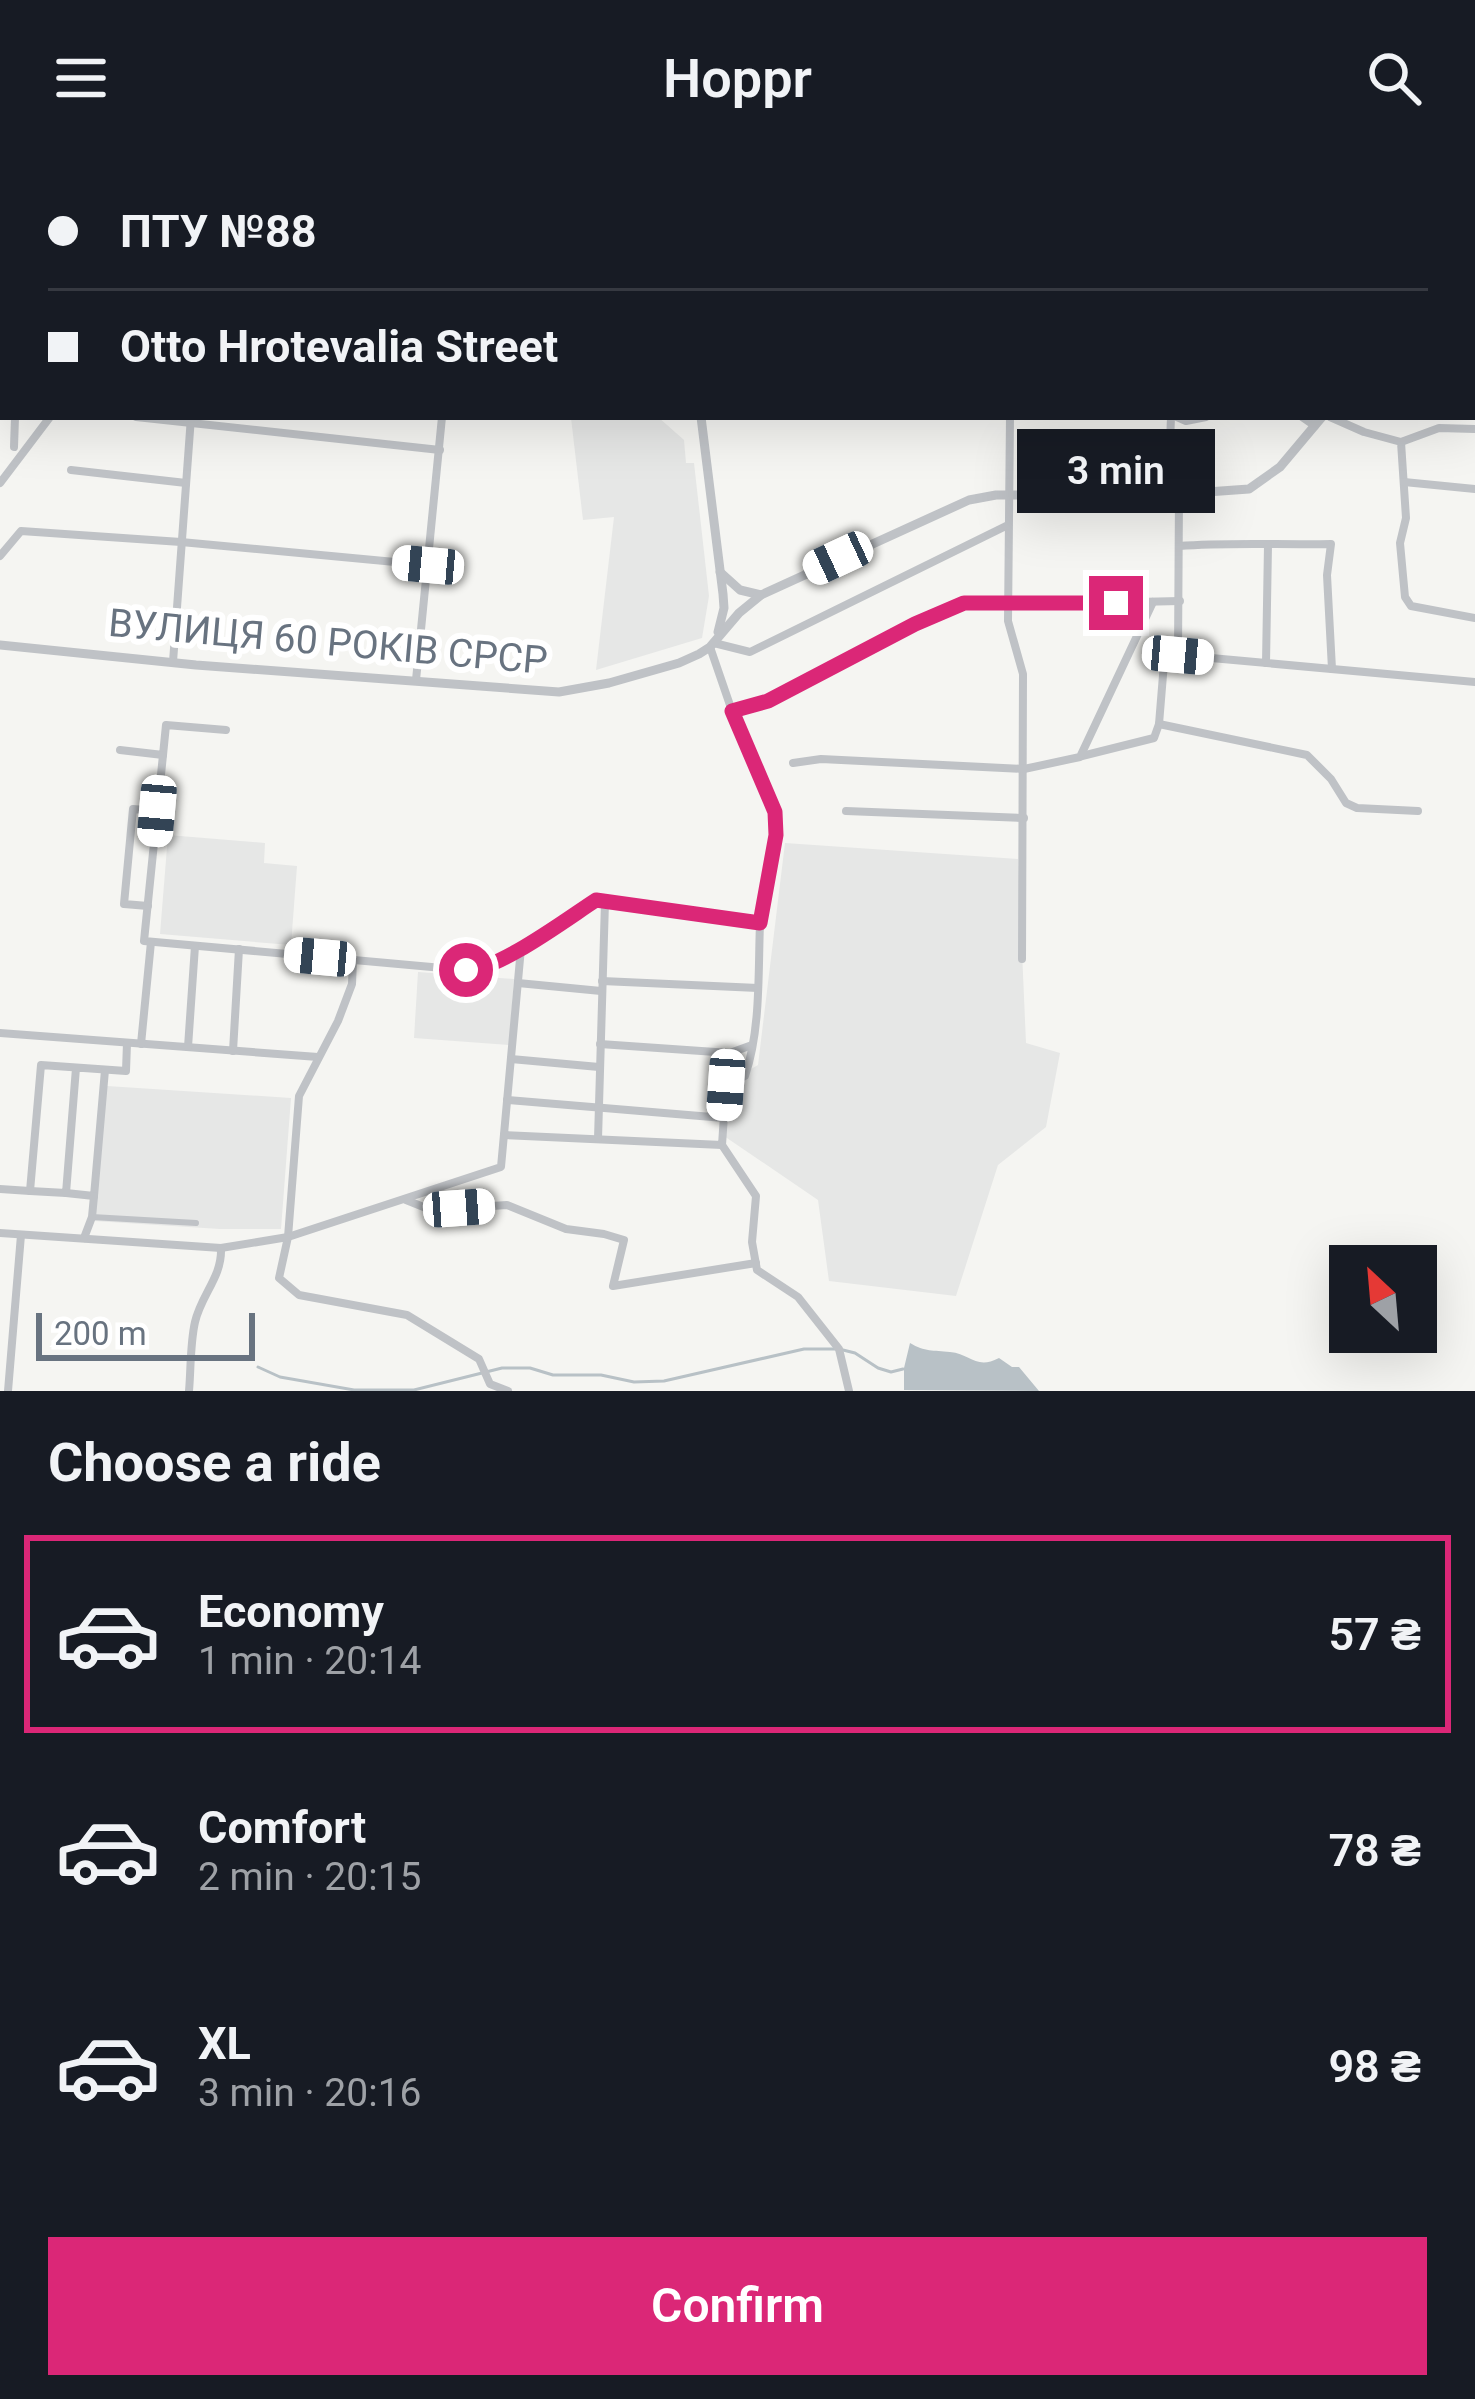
<!DOCTYPE html>
<html lang="en">
<head>
<meta charset="utf-8">
<style>
	body { margin:0; font-family:Roboto,sans-serif; background:#20242c; color:#f1f3f6; height:100vh; display:flex; flex-direction:column; font-size:45px; white-space:nowrap }
	* { box-sizing:border-box; margin:0 }
	p { font-size:39px; color:#9ea1a6 }
	.icon { flex:none; width:66px; height:66px; fill:none; stroke:currentColor; stroke-width:2; stroke-linecap:round; stroke-linejoin:round }
	.map { position:relative; height:1235px; overflow:hidden }
	.sheet { display:flex; flex-direction:column; background:#171b24; flex:1 }
	.sheet>* { flex:none }
	.banner { position:absolute; left:0px; top:0px; width:1476px; height:264px; box-shadow:0 12px 48px #0002; display:grid; align-content:center; height:264px; padding:0 48px; background:#171b24 }
	.needle { width:78px; rotate:334deg }
	.controls { position:absolute; left:1329px; top:1089px; display:grid; gap:24px }
	.controls a { display:grid; place-items:center; width:108px; height:108px; border-radius:0px; background:#171b24; box-shadow:0 12px 48px #0002; font-size:60px }
	.scale { position:absolute; left:36px; bottom:30px; width:219px; box-sizing:border-box; padding-left:12px; border:6px solid #687380; border-top:0; font-size:33px; line-height:42px; white-space:nowrap; color:#687380; -webkit-text-stroke:9px #fff; paint-order:stroke }
	.end { position:absolute; width:54px; height:54px; margin:-27px; border:15px solid #db2777; background:#fff; box-shadow:0 0 0 6px #fff }
	.from { border-radius:50% }
	.bubble { position:absolute; height:84px; border-radius:0px; background:#171b24; box-shadow:0 12px 48px #0002; font-size:39px; font-weight:600; line-height:84px; text-align:center }
	.car { position:absolute; width:36px; height:72px; margin:-36px -18px; border-radius:15px; box-shadow:0 0 9px 3px #0007; background:linear-gradient(#fff 24%,#345 0 40%,#fff 0 76%,#345 0 86%,#fff 0) }
	.banner b { display:flex; align-items:center; gap:42px; height:114px; font-size:45px }
	.banner b+b { border-top:3px solid #363941 }
	.banner i { width:30px; height:30px; background:#f1f3f6 }
	ul { padding:0; list-style:none }
	li { display:flex; align-items:center; gap:36px; height:198px; margin:0 24px 18px; padding:0 24px; border:6px solid transparent; border-radius:0px }
	li div { flex:1 }
	li b { display:block; font-size:45px }
	li em { font-style:normal; font-weight:600 }
	li.selected { border-color:#db2777 }
	li>.icon { width:108px; height:108px; stroke-width:1.5 }
	h2 { padding:0 48px; font-size:54px; line-height:144px }
	.cta { display:flex; gap:24px; margin-top:auto; padding:24px 48px }
	.cta a { flex:1; height:138px; border-radius:0px; background:#db2777; color:#fff; font-size:48px; font-weight:600; line-height:138px; text-align:center }
	header { display:flex; justify-content:space-between; align-items:center; height:156px; padding:0 48px; background:#171b24; font-size:54px; font-weight:600 }
	.map>svg:first-child { display:block }
	.built { fill:#e6e7e6 }
	.water { fill:#b8c1c6 }
	.lines { fill:none; stroke-linecap:round; stroke-linejoin:round }
	.stream { stroke:#b8c1c6; stroke-width:3 }
	.pedestrian { stroke:#bfc2c6; stroke-width:6 }
	.minor { stroke:#bfc2c6; stroke-width:8 }
	.tertiary { stroke:#bfc2c6; stroke-width:9 }
	.route { stroke:#db2777; stroke-width:15 }
	.labels { text-anchor:middle; dominant-baseline:central; stroke-width:12; stroke-linejoin:round; paint-order:stroke }
	.street-label { font-size:39px; fill:#687380; stroke:#fff }
</style>
</head>
<body>
<header><svg class="icon" aria-label="menu" viewBox="0 0 24 24"><path d="M4 6h16M4 12h16M4 18h16"/></svg>Hoppr<svg class="icon" aria-label="search" viewBox="0 0 24 24"><circle cx="10" cy="10" r="6"/><path d="M15 15l6 6"/></svg></header>
<div class="map">
<svg width="1475" height="1235" viewBox="0 0 1475 1235">
	<rect width="100%" height="100%" fill="#f5f5f2"/>
	<g class="built">
		<polygon points="561,261 658,261 684,284 686,307 694,307 709,440 702,482 596,514 614,361 583,364 571,262"/>
		<polygon points="168,679 265,687 264,707 297,710 291,789 160,778"/>
		<polygon points="785,687 1018,703 1026,887 1060,897 1046,971 998,1009 956,1140 829,1125 818,1044 724,980 736,922 758,909"/>
		<polygon points="418,816 514,823 509,889 414,882"/>
		<polygon points="107,930 291,942 281,1073 220,1073 94,1065"/>
	</g>
	<path class="water" d="M910,1187C925,1196 933,1194 950,1196C971,1198 976,1214 999,1202L1012,1211H1019L1039,1235L904,1234V1212Z"/>
	<g class="lines">
		<polyline class="stream" points="258,1211 280,1221 354,1234 414,1234 502,1212 530,1212 553,1219 601,1219 634,1226 664,1225 804,1193 839,1193 855,1197 878,1212 891,1216 903,1213"/>
		<polyline class="pedestrian" points="92,1061 196,1067"/>
		<g class="minor">
			<polyline points="577,0 577,3"/>
			<polyline points="1170,0 1170,3"/>
			<polyline points="26,3 26,0"/>
			<polyline points="78,3 78,0"/>
			<polyline points="183,3 183,0"/>
			<polyline points="248,3 250,0"/>
			<polyline points="1014,3 1014,0"/>
			<polyline points="1269,3 1272,0"/>
			<polyline points="1387,3 1389,0"/>
			<polyline points="1473,154 1475,154"/>
			<polyline points="136,261 440,294"/>
			<polyline points="1010,261 1008,465 1023,518 1022,803"/>
			<polyline points="1177,261 1186,265 1206,261"/>
			<polyline points="1302,261 1315,270"/>
			<polyline points="1330,261 1364,276 1401,286 1406,362 1400,387 1405,441 1411,450 1475,462"/>
			<polyline points="1401,286 1439,272 1475,273"/>
			<polyline points="14,291 15,261"/>
			<polyline points="71,314 186,327"/>
			<polyline points="1404,326 1475,333"/>
			<polyline points="0,327 50,261"/>
			<polyline points="1168,338 1171,261"/>
			<polyline points="1179,338 1178,499 1475,526"/>
			<path d="M1179,390C1230,386 1280,389 1331,388L1327,419L1332,513"/>
			<polyline points="0,400 21,375 181,386 427,409"/>
			<polyline points="714,487 750,496 1008,369"/>
			<polyline points="173,506 191,261"/>
			<polyline points="1266,507 1268,389"/>
			<polyline points="416,524 442,261"/>
			<polyline points="732,555 768,545 915,468 965,447 1007,449 1180,445"/>
			<polyline points="1159,568 1307,599 1331,623 1346,647 1357,652 1418,655"/>
			<polyline points="120,594 163,599 166,569 226,574"/>
			<polyline points="163,599 144,785 476,815 521,792 595,744 760,767 775,679 775,656 732,555 710,491"/>
			<polyline points="1082,600 1154,582 1159,568 1164,507 1178,499"/>
			<polyline points="793,607 821,603 1024,613 1080,601 1153,446"/>
			<polyline points="846,655 1024,662"/>
			<polyline points="148,750 124,748 133,653 157,655"/>
			<polyline points="353,804 352,828 338,865 299,940 288,1081 279,1122 299,1139 407,1159 479,1203 490,1228 508,1235"/>
			<polyline points="602,825 758,832"/>
			<polyline points="518,827 601,835"/>
			<polyline points="0,877 318,901"/>
			<polyline points="141,888 151,786"/>
			<polyline points="600,888 730,897 752,889"/>
			<polyline points="188,891 195,790"/>
			<polyline points="233,895 239,793"/>
			<polyline points="511,903 599,911"/>
			<polyline points="76,912 66,1037 30,1035 41,909 126,915 127,887"/>
			<polyline points="507,944 724,962"/>
			<path d="M504,979L722,989L726,929L745,920C761,873 758,816 760,767"/>
			<polyline points="598,983 605,746"/>
			<polyline points="722,989 756,1040 752,1086 757,1114 798,1141 839,1193 849,1235"/>
			<polyline points="0,1033 30,1035"/>
			<polyline points="66,1037 94,1040 105,914"/>
			<polyline points="406,1044 431,1054 507,1049 566,1073 604,1078 624,1084 613,1130 756,1107"/>
			<polyline points="0,1077 221,1092 288,1081 501,1011 521,792"/>
			<polyline points="84,1082 92,1061 94,1040"/>
			<polyline points="8,1235 21,1079"/>
			<path d="M189,1235C191,1213 190,1188 195,1166C201,1139 222,1121 221,1093"/>
		</g>
		<g class="tertiary">
			<polyline points="726,3 726,0"/>
			<polyline points="1473,58 1475,52"/>
			<polyline points="701,261 723,438 724,452 718,476"/>
			<polyline points="720,416 740,434 761,439"/>
			<polyline points="0,489 196,509 559,536 609,527 679,507 699,498 710,491 739,457 761,439 969,344 996,339 1179,338 1249,333 1280,311 1322,261"/>
		</g>
	</g>
	<g class="lines">
		<path class="route" d="M466,814C496,816 568,762 596,744L760,767L776,679L775,656L732,555L768,545L915,468L964,447H1116"/>
	</g>
	<g class="labels">
		<g class="street-label">
			<text transform="translate(328 486) rotate(5)">ВУЛИЦЯ 60 РОКІВ СРСР</text>
		</g>
	</g>
</svg>
<div class="controls">
<a><svg class="needle" viewBox="-14 -14 28 28"><path d="M0-13l5 13h-10z" fill="#e53935"/><path d="M0 13l5-13h-10z" fill="#9ea1a6"/></svg></a>
</div>
<div class="scale">200 m</div>
<i class="end from" style="left:466px;top:814px"></i>
<i class="end" style="left:1116px;top:447px"></i>
<div class="bubble" style="left:1017px;top:273px;width:198px">3 min</div>
<i class="car" style="left:838px;top:402px;rotate:245deg"></i>
<i class="car" style="left:428px;top:409px;rotate:275deg"></i>
<i class="car" style="left:1178px;top:499px;rotate:95deg"></i>
<i class="car" style="left:157px;top:655px;rotate:185deg"></i>
<i class="car" style="left:320px;top:801px;rotate:275deg"></i>
<i class="car" style="left:726px;top:929px;rotate:184deg"></i>
<i class="car" style="left:459px;top:1052px;rotate:86deg"></i>
<div class="banner">
<b><i class="from"></i>ПТУ №88</b>
<b><i></i>Otto Hrotevalia Street</b>
</div>
</div>
<section class="sheet">
<h2>Choose a ride</h2>
<ul>
<li class="selected"><svg class="icon" aria-label="car" viewBox="0 0 24 24"><path d="M5 17H2v-5l4-1 3-4h7l3 4 3 1v5h-3M9 17h6M6 11h13"/><circle cx="7" cy="17" r="2"/><circle cx="17" cy="17" r="2"/></svg><div><b>Economy</b><p>1 min · 20:14</p></div><em>57 ₴</em></li>
<li><svg class="icon" aria-label="car" viewBox="0 0 24 24"><path d="M5 17H2v-5l4-1 3-4h7l3 4 3 1v5h-3M9 17h6M6 11h13"/><circle cx="7" cy="17" r="2"/><circle cx="17" cy="17" r="2"/></svg><div><b>Comfort</b><p>2 min · 20:15</p></div><em>78 ₴</em></li>
<li><svg class="icon" aria-label="car" viewBox="0 0 24 24"><path d="M5 17H2v-5l4-1 3-4h7l3 4 3 1v5h-3M9 17h6M6 11h13"/><circle cx="7" cy="17" r="2"/><circle cx="17" cy="17" r="2"/></svg><div><b>XL</b><p>3 min · 20:16</p></div><em>98 ₴</em></li>
</ul>
<div class="cta"><a>Confirm</a></div>
</section>
</body>
</html>
